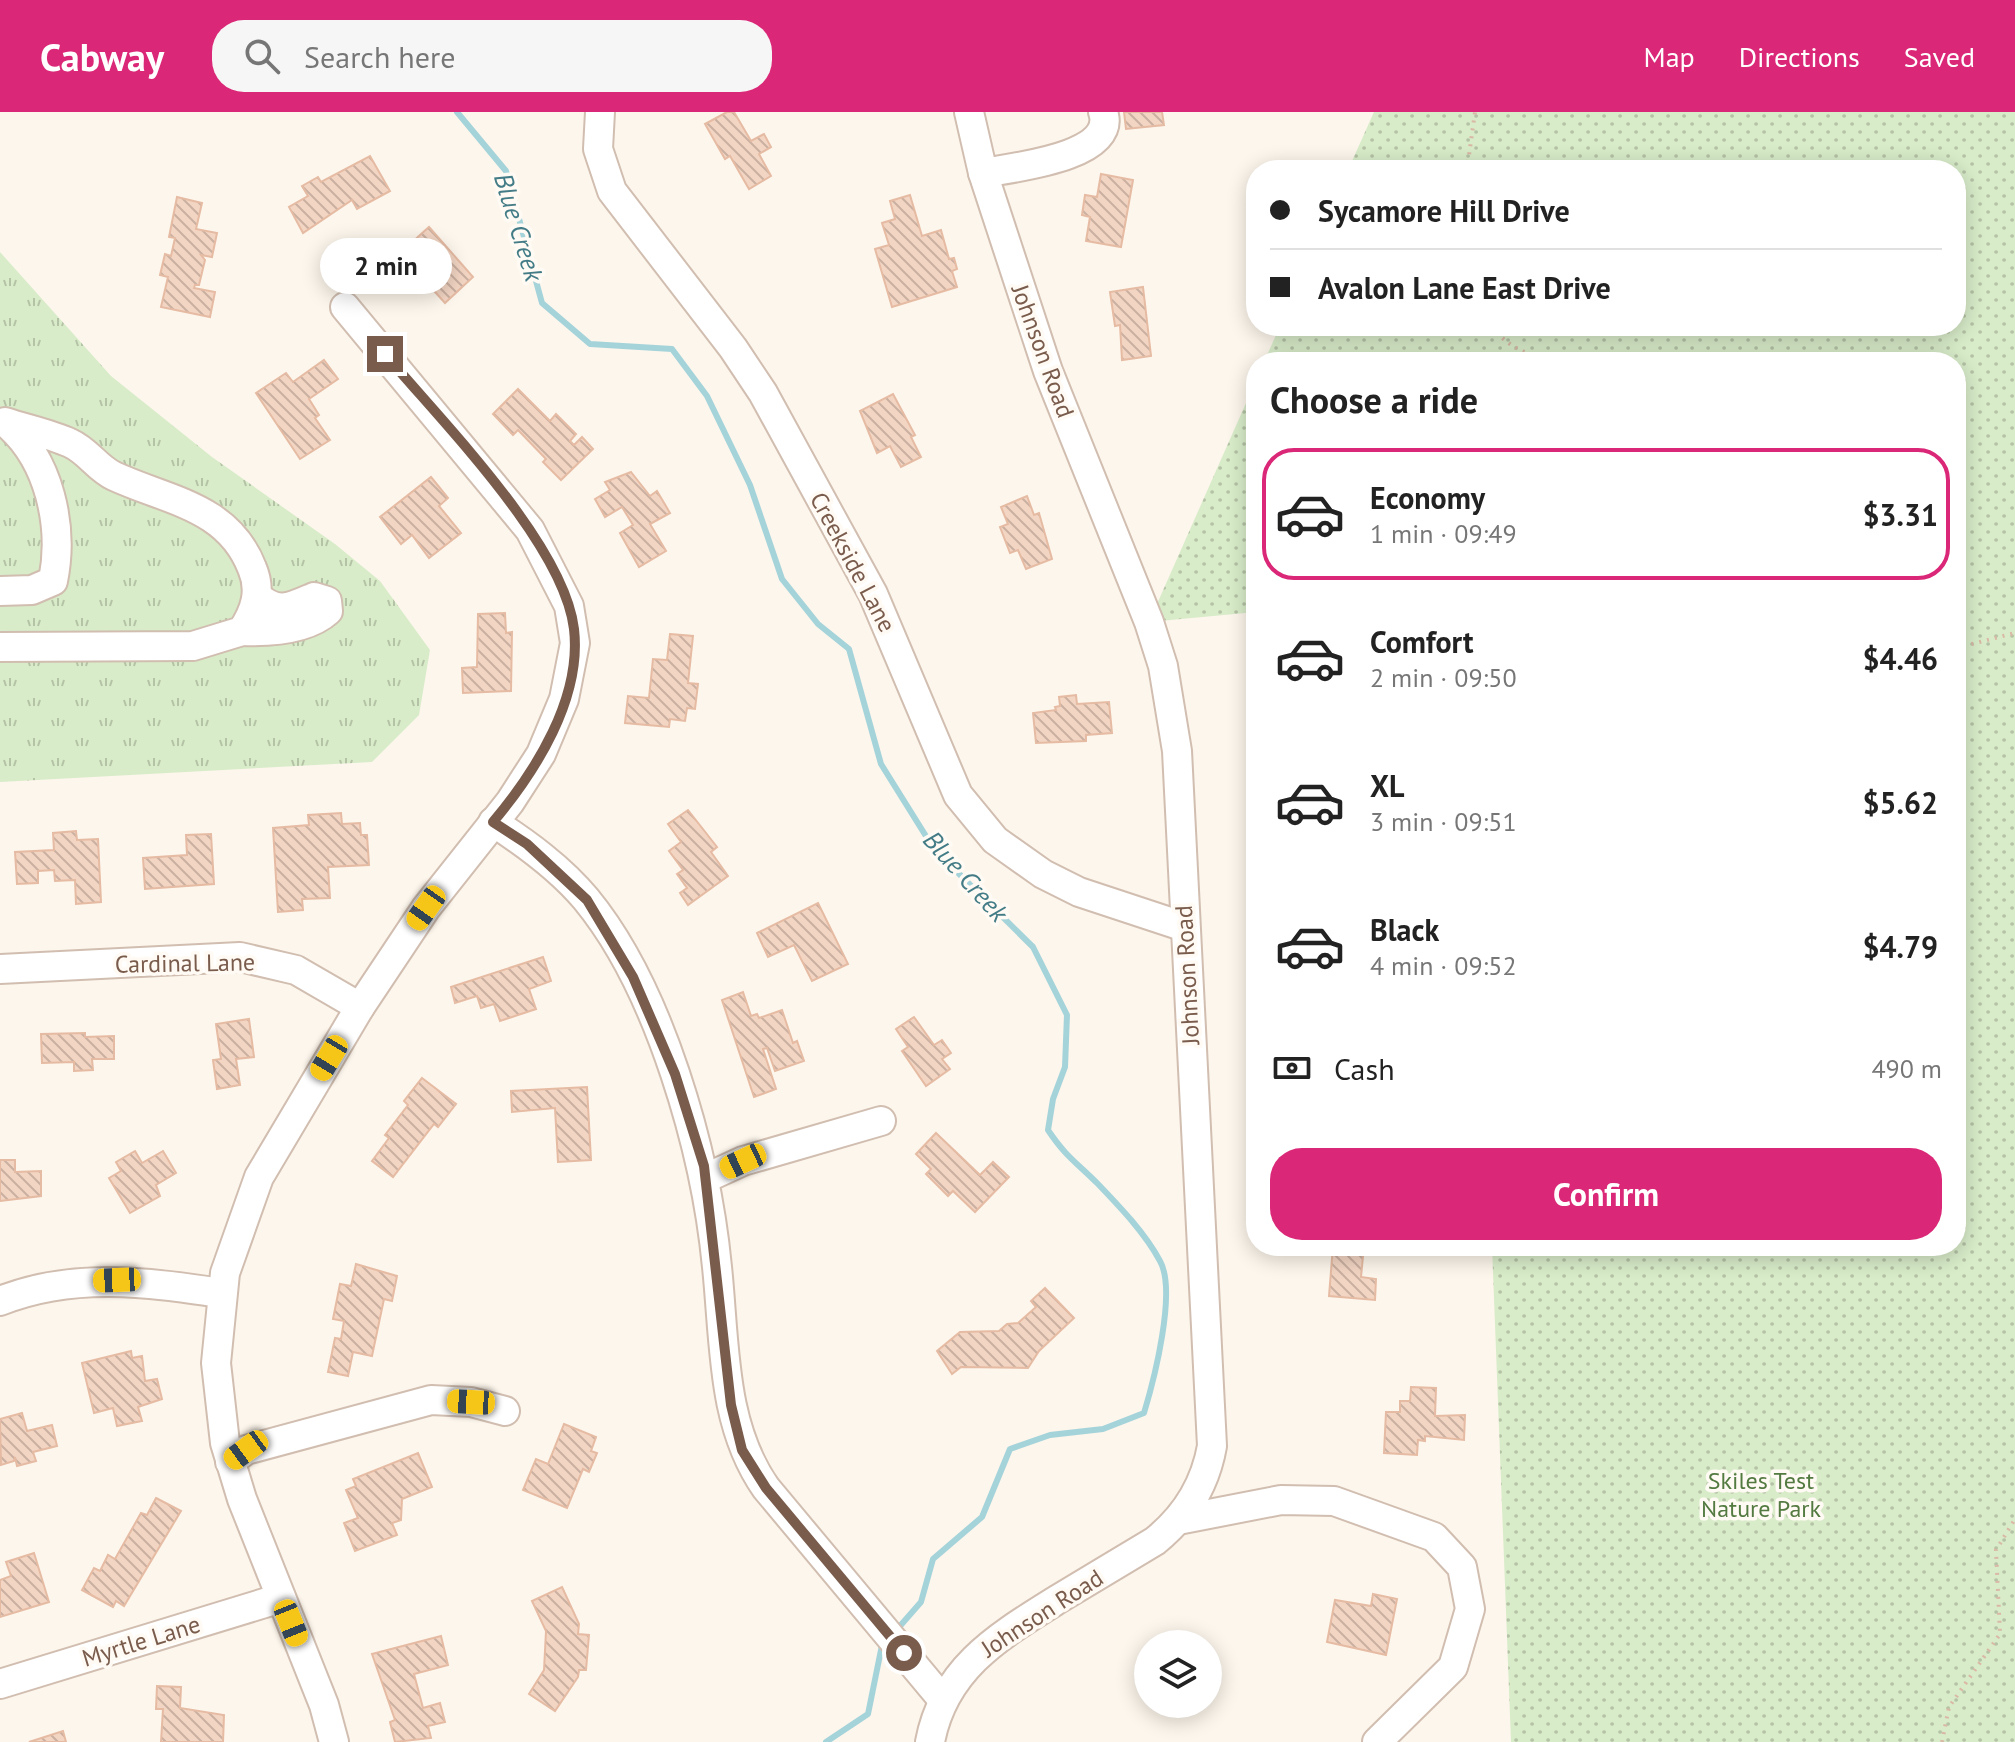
<!DOCTYPE html>
<html lang="en">
<head>
<meta charset="utf-8">
<style>
	body { margin:0; font-family:"PT Sans",sans-serif; background:#f6f6f6; color:#222; height:100vh; display:flex; flex-direction:column; font-size:30px; white-space:nowrap }
	* { box-sizing:border-box; margin:0 }
	p { font-size:26px; color:#767676 }
	.icon { flex:none; width:44px; height:44px; fill:none; stroke:currentColor; stroke-width:2; stroke-linecap:round; stroke-linejoin:round }
	.map { position:relative; flex:1; overflow:hidden }
	.drawer { position:absolute; left:1246px; top:240px; width:720px; height:904px; display:flex; flex-direction:column; background:#fff; border-radius:32px; box-shadow:0 4px 20px #0003 }
	.drawer>* { flex:none }
	.guide { position:absolute; left:1246px; top:48px; width:720px; height:176px; border-radius:32px; box-shadow:0 4px 20px #0003; display:grid; align-content:center; height:176px; padding:0 24px; background:#fff }
	.fabs { position:absolute; left:1134px; top:1518px; display:grid; gap:16px }
	.fabs a { display:grid; place-items:center; width:88px; height:88px; border-radius:50%; background:#fff; box-shadow:0 4px 20px #0003; font-size:40px }
	.end { position:absolute; width:36px; height:36px; margin:-18px; border:10px solid #7a5c4d; background:#fff; box-shadow:0 0 0 4px #fff }
	.from { border-radius:50% }
	.bubble { position:absolute; height:56px; border-radius:28px; background:#fff; box-shadow:0 4px 20px #0003; font-size:26px; font-weight:800; line-height:56px; text-align:center }
	.car { position:absolute; width:24px; height:48px; margin:-24px -12px; border-radius:10px; box-shadow:0 0 6px 2px #0007; background:linear-gradient(#f5c518 24%,#345 0 40%,#f5c518 0 76%,#345 0 86%,#f5c518 0) }
	.guide b { display:flex; align-items:center; gap:28px; height:76px; font-size:30px }
	.guide b+b { border-top:2px solid #e0e0e0 }
	.guide i { width:20px; height:20px; background:#222 }
	ul { padding:0; list-style:none }
	li { display:flex; align-items:center; gap:24px; height:132px; margin:0 16px 12px; padding:0 8px; border:4px solid transparent; border-radius:32px }
	li div { flex:1 }
	li b { display:block; font-size:30px }
	li em { font-style:normal; font-weight:800 }
	li.active { border-color:#db2777 }
	li>.icon { width:72px; height:72px; stroke-width:1.5 }
	h2 { padding:0 24px; font-size:36px; line-height:96px }
	.pay { display:flex; align-items:center; gap:20px; height:88px; padding:0 24px; font-size:30px }
	.pay p { margin-inline-start:auto }
	.button { display:flex; gap:16px; margin-top:auto; padding:16px 24px }
	.button a { flex:1; height:92px; border-radius:32px; background:#db2777; color:#fff; font-size:32px; font-weight:800; line-height:92px; text-align:center }
	header { display:flex; align-items:center; gap:48px; box-sizing:border-box; height:112px; padding:0 40px; background:#db2777; color:#fff }
	header strong { font-size:38px }
	nav { display:flex; gap:44px; margin-inline-start:auto; font-size:28px }
	.search { width:560px; height:72px; background:#f6f6f6; display:flex; align-items:center; gap:20px; box-sizing:border-box; padding:0 28px; border-radius:32px; color:#767676; font-size:30px }
	.map>svg:first-child { display:block }
	.grass { fill:url(#grass-tufts) }
	.park { fill:url(#park-dots) }
	.lines { fill:none; stroke-linecap:round; stroke-linejoin:round }
	.stream { stroke:#a5d3da; stroke-width:6 }
	.building { fill:url(#building-back-hatch); stroke:#e6bba3; stroke-width:2 }
	.minor-casing { stroke:#d1beb0; stroke-width:32 }
	.path { stroke:#d9b8a5; stroke-width:4; stroke-dasharray:2 6; stroke-linecap:butt }
	.minor { stroke:#fff; stroke-width:28 }
	.route { stroke:#7a5c4d; stroke-width:10 }
	.labels { text-anchor:middle; dominant-baseline:central; stroke-width:7; stroke-linejoin:round; paint-order:stroke }
	.street-label { font-size:24px; fill:#7a5c4d; stroke:#fffaf3 }
	.park-label { font-size:24px; fill:#537a41; stroke:#fffaf3 }
	.water-label { font-size:26px; font-style:italic; fill:#437c86; stroke:#fffaf3 }
</style>
</head>
<body>
<header>
<strong>Cabway</strong>
<div class="search"><svg class="icon" aria-label="search" viewBox="0 0 24 24"><circle cx="10" cy="10" r="6"/><path d="M15 15l6 6"/></svg>Search here</div>
<nav><a>Map</a><a>Directions</a><a>Saved</a></nav>
</header>
<div class="map">
<svg width="2015" height="1630" viewBox="0 0 2015 1630">
	<defs>
		<pattern id="grass-tufts" width="24" height="20" patternUnits="userSpaceOnUse" patternTransform="scale(2)"><rect width="24" height="20" fill="#d8ecc9"/><path d="M3 7l-1-3M5 7V3M7 7l1-3M15 17l-1-3M17 17v-4M19 17l1-3" fill="none" stroke="#b4c2a5"/></pattern>
		<pattern id="park-dots" width="8" height="8" patternUnits="userSpaceOnUse" patternTransform="scale(2)"><rect width="8" height="8" fill="#d8ecc9"/><path d="M2 2h.1M6 6h.1" fill="none" stroke="#b4c2a5" stroke-width="1.8" stroke-linecap="round"/></pattern>
		<pattern id="building-back-hatch" width="6" height="6" patternUnits="userSpaceOnUse" patternTransform="scale(2)"><rect width="6" height="6" fill="#f3d5c3"/><path d="M-1 5l2 2M0 0l6 6M5-1l2 2" fill="none" stroke="#cab0a1"/></pattern>
	</defs>
	<rect width="100%" height="100%" fill="#fdf6ec"/>
	<polygon class="grass" points="0,140 111,264 212,345 335,432 380,469 430,538 419,603 372,650 0,670"/>
	<g class="park">
		<polygon points="1374,0 2015,0 2015,1630 1511,1630 1492,1134 1956,1134 1956,250 1264,250 1280,214 1956,214 1956,58 1348,58"/>
		<polygon points="1256,269 1256,500 1149,510 1254,273"/>
	</g>
	<g class="lines">
		<g class="stream">
			<path d="M457,0L506,59L542,191L590,232L672,237L707,284L750,373L782,467L818,512L849,537L881,652L934,737L1033,835L1067,903L1065,955L1053,987L1048,1018C1066,1045 1076,1050 1098,1072C1120,1095 1145,1121 1160,1149C1177,1179 1154,1268 1144,1301L1103,1317L1050,1323L1010,1337L982,1405L933,1447L921,1490L900,1514"/>
			<polyline points="826,1630 868,1602 882,1533"/>
		</g>
	</g>
	<g class="building">
		<polygon points="727,0 734,0 751,29 764,22 771,35 759,42 771,64 749,77 730,44 725,47 705,12"/>
		<polygon points="1124,0 1162,0 1164,13 1126,17"/>
		<polygon points="370,44 390,79 357,97 352,88 303,121 289,95 308,84 302,74 318,65 321,70"/>
		<polygon points="1101,62 1133,68 1121,135 1086,129 1090,105 1082,103 1085,83 1097,85"/>
		<polygon points="910,83 922,124 941,118 949,147 954,146 957,157 952,159 957,175 892,195 875,137 889,133 882,111 895,107 890,89"/>
		<polygon points="177,85 202,91 196,117 217,121 212,145 201,143 205,148 199,173 195,173 194,176 215,180 210,205 161,195 168,165 160,163 165,142 171,144 175,126 169,125"/>
		<polygon points="429,115 473,165 445,191 400,141"/>
		<polygon points="1143,175 1151,244 1122,248 1120,213 1115,214 1110,180"/>
		<polygon points="324,248 338,267 309,287 319,303 315,306 330,328 300,347 256,281 286,261 293,270"/>
		<polygon points="518,277 550,309 556,302 576,322 570,329 574,333 582,325 593,337 561,368 543,350 546,347 518,318 513,323 493,302"/>
		<polygon points="893,282 915,323 911,325 921,345 901,355 890,334 877,341 860,299"/>
		<polygon points="631,360 650,384 657,379 670,401 650,412 666,439 639,455 620,421 633,413 622,395 605,405 595,387 610,378 605,370"/>
		<polygon points="431,365 448,386 439,394 461,421 429,446 412,423 401,432 380,405"/>
		<polygon points="1027,384 1034,403 1039,401 1052,447 1026,457 1018,438 1010,441 1000,415 1008,412 1001,395"/>
		<polygon points="505,501 506,521 512,520 511,579 463,581 462,556 477,555 478,502"/>
		<polygon points="670,522 693,524 688,571 698,572 695,597 687,596 685,609 670,607 669,615 625,611 628,584 649,586 653,547 667,548"/>
		<polygon points="1076,583 1077,592 1109,590 1112,621 1086,623 1086,629 1036,631 1033,601 1056,598 1055,595 1060,594 1059,585"/>
		<polygon points="688,698 717,735 711,740 728,764 688,793 680,781 687,776 677,762 683,758 669,739 681,730 668,712"/>
		<polygon points="341,701 342,712 360,711 361,723 367,723 369,753 328,755 330,786 302,787 303,798 278,800 273,716 309,713 308,703"/>
		<polygon points="76,719 77,728 98,727 101,790 76,792 75,768 55,769 54,758 38,759 38,771 17,772 15,740 54,738 53,721"/>
		<polygon points="211,722 214,772 145,777 143,746 187,743 186,723"/>
		<polygon points="818,791 848,852 812,869 794,833 768,845 757,821"/>
		<polygon points="543,845 551,869 529,877 536,897 500,909 494,892 481,896 477,884 455,891 451,875"/>
		<polygon points="743,880 751,904 757,902 759,906 782,898 793,931 797,929 804,949 775,959 767,936 763,937 776,977 754,985 722,888"/>
		<polygon points="914,905 934,933 942,928 951,941 942,947 950,957 926,974 902,939 908,935 896,917"/>
		<polygon points="249,907 254,945 236,947 240,973 217,977 213,948 221,947 216,912"/>
		<polygon points="85,921 85,925 114,924 114,947 92,947 93,958 74,959 74,950 42,951 41,922"/>
		<polygon points="422,966 456,992 438,1015 434,1012 393,1065 372,1049 389,1026 385,1023 408,993 404,989"/>
		<polygon points="587,975 591,1048 558,1050 555,996 512,1000 511,979"/>
		<polygon points="936,1021 980,1063 993,1050 1009,1065 975,1100 953,1079 948,1084 926,1062 931,1057 916,1042"/>
		<polygon points="135,1039 142,1051 163,1039 176,1061 156,1073 160,1084 130,1101 109,1066 121,1059 116,1050"/>
		<polygon points="0,1048 15,1048 15,1060 41,1059 41,1084 0,1089"/>
		<polygon points="1333,1134 1364,1134 1361,1165 1376,1167 1375,1188 1329,1184"/>
		<polygon points="356,1152 397,1164 392,1189 384,1187 372,1244 353,1240 348,1264 328,1260 335,1226 341,1227 344,1209 333,1207 340,1172 351,1174"/>
		<polygon points="1045,1176 1074,1206 1039,1239 1028,1256 961,1255 952,1262 937,1239 960,1220 999,1219 1007,1212 1018,1211 1036,1195 1031,1189"/>
		<polygon points="131,1239 132,1246 142,1244 145,1269 157,1267 162,1287 138,1295 142,1309 117,1314 113,1296 94,1301 82,1251"/>
		<polygon points="1411,1275 1436,1276 1435,1304 1465,1303 1464,1328 1425,1324 1425,1329 1418,1328 1417,1343 1384,1341 1386,1300 1400,1300 1400,1289 1410,1289"/>
		<polygon points="22,1301 27,1319 52,1313 57,1334 33,1340 36,1349 17,1354 15,1345 14,1349 1,1353 0,1307"/>
		<polygon points="564,1312 596,1325 591,1339 597,1341 589,1360 583,1357 567,1396 523,1378 536,1347 548,1352"/>
		<polygon points="418,1341 432,1375 402,1387 401,1408 392,1411 397,1423 355,1439 344,1411 358,1406 346,1378 356,1374 353,1367"/>
		<polygon points="156,1386 181,1399 124,1494 116,1489 113,1495 82,1478 94,1456 100,1459 108,1443 115,1447 141,1401 147,1403"/>
		<polygon points="34,1441 49,1490 0,1505 0,1468 11,1464 6,1450"/>
		<polygon points="562,1475 579,1512 578,1522 589,1523 586,1558 579,1558 578,1565 555,1599 529,1582 544,1558 546,1519 532,1489"/>
		<polygon points="1373,1482 1397,1487 1386,1543 1327,1530 1335,1488 1371,1494"/>
		<polygon points="441,1524 448,1553 414,1562 423,1596 440,1591 445,1610 428,1614 431,1626 395,1630 390,1610 395,1608 372,1542"/>
		<polygon points="157,1574 181,1575 180,1596 224,1603 223,1630 161,1630 163,1597 156,1597"/>
		<polygon points="63,1619 66,1630 29,1630"/>
	</g>
	<g class="lines">
		<g class="minor-casing">
			<g id="minor">
				<polyline points="600,0 598,37 612,79 733,236 763,281 873,482 958,683 995,728 1043,762 1079,780 1185,815"/>
				<path d="M983,61C1010,56 1119,45 1103,0"/>
				<path d="M0,479L32,478L53,469C64,415 50,347 5,310C26,317 50,322 70,331C88,339 97,356 114,364C168,389 228,394 252,456C262,479 255,499 242,519L193,534L0,535"/>
				<path d="M242,519C270,520 307,518 328,499L327,489L314,485C291,495 278,503 257,484"/>
				<path d="M493,710C527,732 560,756 586,787C660,877 706,1040 717,1155C725,1230 721,1312 766,1376L943,1588"/>
				<polyline points="0,857 240,845 296,858 360,895"/>
				<polyline points="706,1066 743,1049 881,1009"/>
				<path d="M0,1189C73,1160 146,1170 221,1181"/>
				<polyline points="230,1350 246,1338 431,1288 471,1290 505,1299"/>
				<polyline points="1178,1408 1281,1388 1334,1389 1434,1425 1462,1455 1470,1497 1453,1555 1377,1630"/>
				<polyline points="0,1572 281,1486"/>
				<polyline points="334,1630 324,1593 242,1387 225,1331 216,1251 225,1161 259,1065 360,895 426,796 510,690 541,642 564,587 575,531 569,494 530,418 345,195"/>
				<path d="M930,1630C944,1555 1001,1523 1060,1486C1092,1467 1123,1448 1155,1429C1186,1404 1205,1374 1212,1334L1177,639L1163,554L1149,510L1048,259L983,61L969,0"/>
			</g>
		</g>
		<g class="path">
			<polyline points="1467,58 1475,0"/>
			<path d="M1492,214C1516,248 1553,247 1591,250"/>
			<polyline points="1956,536 2015,521"/>
			<polyline points="1942,1630 1949,1595 2000,1522 1996,1438 2015,1407"/>
		</g>
		<use href="#minor" class="minor"/>
	</g>
	<g class="lines">
		<path class="route" d="M385,242C441,309 564,432 574,517C582,586 536,659 493,710L527,732L587,788L633,865L675,962L704,1054L731,1293L742,1338L766,1376L904,1541"/>
	</g>
	<g class="labels">
		<g class="street-label">
			<text transform="translate(1043 239) rotate(70)">Johnson Road</text>
			<text transform="translate(853 450) rotate(62)">Creekside Lane</text>
			<text transform="translate(185 851) rotate(-1)">Cardinal Lane</text>
			<text transform="translate(1187 863) rotate(-93)">Johnson Road</text>
			<text transform="translate(1042 1501) rotate(-33)">Johnson Road</text>
			<text transform="translate(141 1529) rotate(-17)">Myrtle Lane</text>
		</g>
		<g class="park-label">
			<text x="1761" y="1368">Skiles Test<tspan x="1761" dy="28">Nature Park</tspan></text>
		</g>
		<g class="water-label">
			<text transform="translate(519 115) rotate(73)">Blue Creek</text>
			<text transform="translate(966 764) rotate(48)">Blue Creek</text>
		</g>
	</g>
</svg>
<div class="fabs">
<a><svg class="icon" aria-label="layers" viewBox="0 0 24 24"><path d="M12 4l9 5-9 5-9-5zM3 14l9 5 9-5"/></svg></a>
</div>
<i class="end from" style="left:904px;top:1541px"></i>
<i class="end" style="left:385px;top:242px"></i>
<div class="bubble" style="left:320px;top:126px;width:132px">2 min</div>
<i class="car" style="left:426px;top:796px;rotate:215deg"></i>
<i class="car" style="left:329px;top:946px;rotate:211deg"></i>
<i class="car" style="left:743px;top:1049px;rotate:245deg"></i>
<i class="car" style="left:117px;top:1168px;rotate:268deg"></i>
<i class="car" style="left:471px;top:1290px;rotate:273deg"></i>
<i class="car" style="left:246px;top:1338px;rotate:234deg"></i>
<i class="car" style="left:291px;top:1511px;rotate:158deg"></i>
<div class="guide">
<b><i class="from"></i>Sycamore Hill Drive</b>
<b><i></i>Avalon Lane East Drive</b>
</div>
<section class="drawer">
<h2>Choose a ride</h2>
<ul>
<li class="active"><svg class="icon" aria-label="car" viewBox="0 0 24 24"><path d="M5 17H2v-5l4-1 3-4h7l3 4 3 1v5h-3M9 17h6M6 11h13"/><circle cx="7" cy="17" r="2"/><circle cx="17" cy="17" r="2"/></svg><div><b>Economy</b><p>1 min · 09:49</p></div><em>$3.31</em></li>
<li><svg class="icon" aria-label="car" viewBox="0 0 24 24"><path d="M5 17H2v-5l4-1 3-4h7l3 4 3 1v5h-3M9 17h6M6 11h13"/><circle cx="7" cy="17" r="2"/><circle cx="17" cy="17" r="2"/></svg><div><b>Comfort</b><p>2 min · 09:50</p></div><em>$4.46</em></li>
<li><svg class="icon" aria-label="car" viewBox="0 0 24 24"><path d="M5 17H2v-5l4-1 3-4h7l3 4 3 1v5h-3M9 17h6M6 11h13"/><circle cx="7" cy="17" r="2"/><circle cx="17" cy="17" r="2"/></svg><div><b>XL</b><p>3 min · 09:51</p></div><em>$5.62</em></li>
<li><svg class="icon" aria-label="car" viewBox="0 0 24 24"><path d="M5 17H2v-5l4-1 3-4h7l3 4 3 1v5h-3M9 17h6M6 11h13"/><circle cx="7" cy="17" r="2"/><circle cx="17" cy="17" r="2"/></svg><div><b>Black</b><p>4 min · 09:52</p></div><em>$4.79</em></li>
</ul>
<div class="pay"><svg class="icon" aria-label="cash" viewBox="0 0 24 24"><path d="M3 7h18v10H3z"/><circle cx="12" cy="12" r="2"/></svg>Cash<p>490 m</p></div>
<div class="button"><a>Confirm</a></div>
</section>
</div>
</body>
</html>
